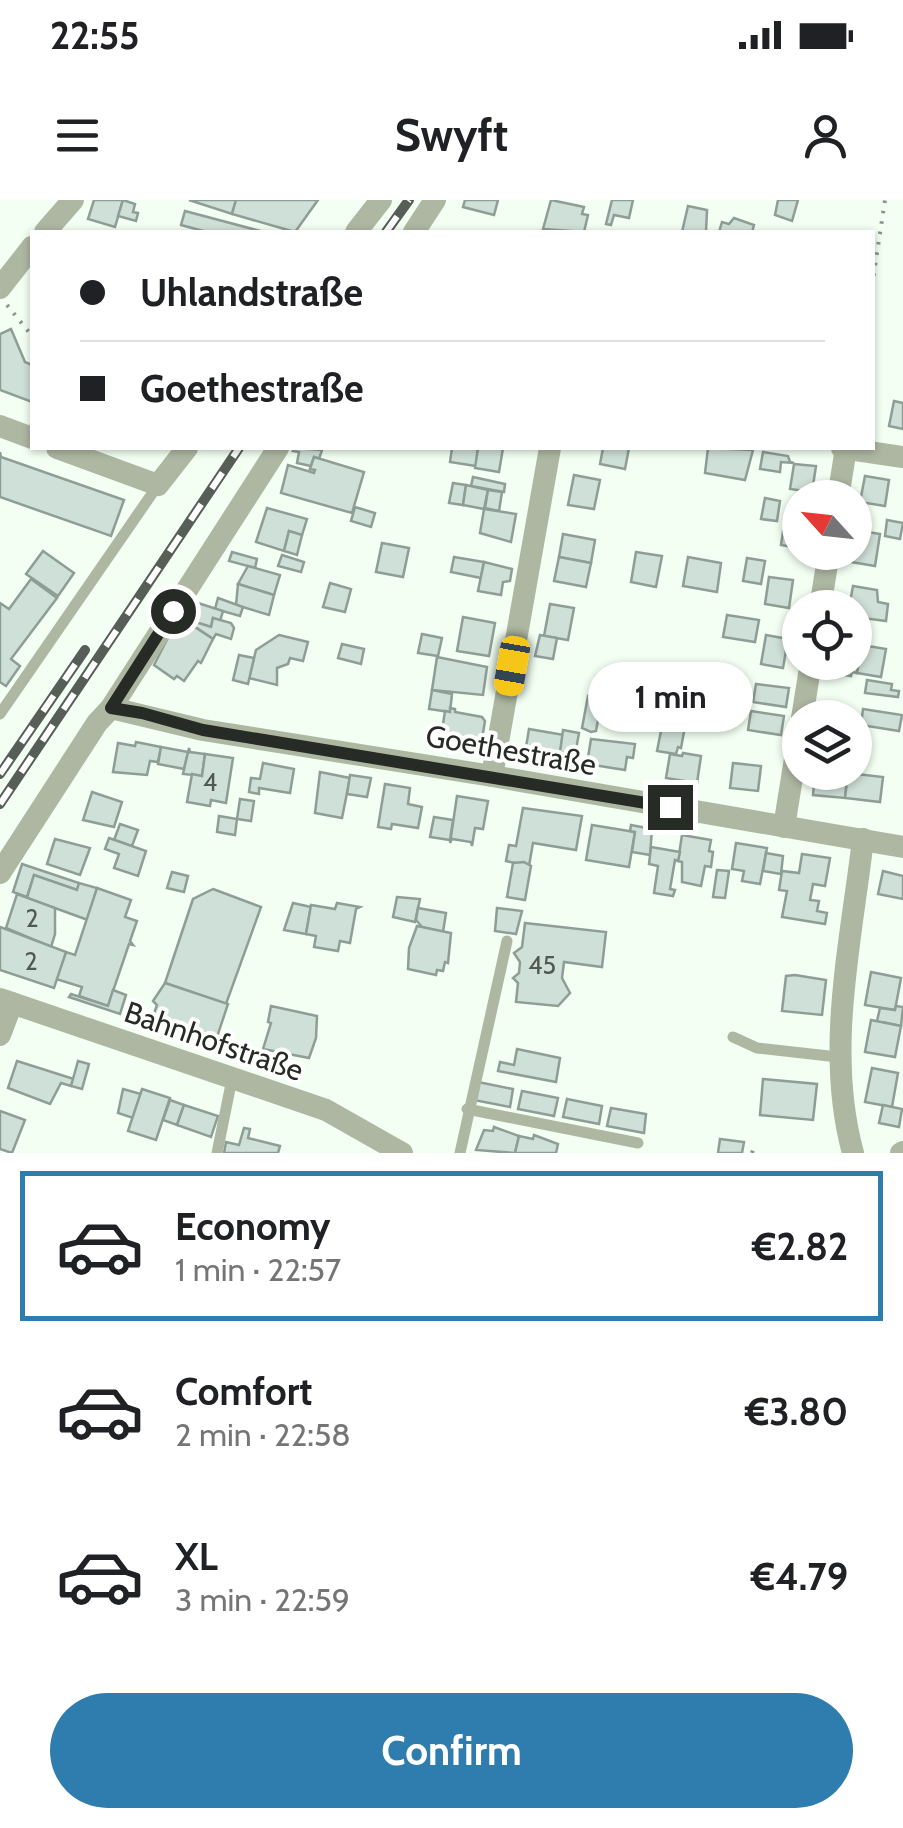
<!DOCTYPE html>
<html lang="en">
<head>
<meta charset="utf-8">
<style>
	body { margin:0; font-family:Cabin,sans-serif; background:#f2f2f2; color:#202124; height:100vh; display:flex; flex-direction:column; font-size:38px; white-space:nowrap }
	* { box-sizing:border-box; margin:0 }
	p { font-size:32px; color:#757577 }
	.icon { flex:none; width:55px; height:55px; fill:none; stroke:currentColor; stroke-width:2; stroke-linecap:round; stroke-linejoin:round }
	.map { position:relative; height:953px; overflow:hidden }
	.panel { display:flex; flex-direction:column; background:#fff; flex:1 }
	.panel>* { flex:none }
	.top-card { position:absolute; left:30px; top:30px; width:845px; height:220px; border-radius:0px; box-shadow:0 2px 8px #0004; display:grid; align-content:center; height:220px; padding:0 50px; background:#fff }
	.needle { width:65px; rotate:297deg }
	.tools { position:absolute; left:782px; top:280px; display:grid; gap:20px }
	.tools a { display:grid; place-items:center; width:90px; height:90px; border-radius:50%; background:#fff; box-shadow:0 2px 8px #0004; font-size:50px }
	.end { position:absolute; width:45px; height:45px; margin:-22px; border:12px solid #262b26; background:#fff; box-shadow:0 0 0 5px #fff }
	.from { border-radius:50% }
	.bubble { position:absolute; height:70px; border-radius:35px; background:#fff; box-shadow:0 2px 8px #0004; font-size:32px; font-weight:700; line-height:70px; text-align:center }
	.car { position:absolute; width:30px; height:60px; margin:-30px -15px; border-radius:12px; box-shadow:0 0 8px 2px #0007; background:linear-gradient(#f5c518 24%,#345 0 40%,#f5c518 0 76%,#345 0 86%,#f5c518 0) }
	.top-card b { display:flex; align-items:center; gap:35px; height:95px; font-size:38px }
	.top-card b+b { border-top:2px solid #e0e0e0 }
	.top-card i { width:25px; height:25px; background:#202124 }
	ul { padding:18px 0 0; list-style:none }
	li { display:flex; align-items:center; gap:30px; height:150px; margin:0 20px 15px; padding:0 30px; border:5px solid transparent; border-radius:0px }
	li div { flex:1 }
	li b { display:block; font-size:38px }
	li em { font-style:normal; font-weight:700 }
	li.selected { border-color:#2f7cae }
	li>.icon { width:90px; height:90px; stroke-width:1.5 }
	.primary-button { display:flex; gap:20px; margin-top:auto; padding:20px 50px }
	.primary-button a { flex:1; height:115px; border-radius:60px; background:#2f7cae; color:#fff; font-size:40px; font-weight:700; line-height:115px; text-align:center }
	.status { display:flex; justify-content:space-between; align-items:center; height:70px; padding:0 50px; background:#fff; direction:ltr }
	.status svg { height:28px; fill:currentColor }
	header { display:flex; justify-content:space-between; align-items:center; height:130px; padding:0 50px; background:#fff; font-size:45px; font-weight:700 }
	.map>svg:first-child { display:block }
	.building { fill:#cfe0d8; stroke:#8e9e96; stroke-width:2.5 }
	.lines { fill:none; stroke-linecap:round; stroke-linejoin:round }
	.path { stroke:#8c958c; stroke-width:4; stroke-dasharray:2.5 8; stroke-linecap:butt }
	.service { stroke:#aeb7a2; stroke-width:11 }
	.minor { stroke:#aeb7a2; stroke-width:22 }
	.rail-casing { stroke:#575e57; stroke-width:10 }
	.rail { stroke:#fff; stroke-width:6; stroke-dasharray:19; stroke-linecap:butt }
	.route { stroke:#262b26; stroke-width:12 }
	.labels { text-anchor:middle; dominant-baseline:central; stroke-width:8; stroke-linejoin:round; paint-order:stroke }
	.number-label { font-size:25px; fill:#505852 }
	.street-label { font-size:30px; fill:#262b26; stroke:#fff }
</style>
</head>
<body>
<div class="status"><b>22:55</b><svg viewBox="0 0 49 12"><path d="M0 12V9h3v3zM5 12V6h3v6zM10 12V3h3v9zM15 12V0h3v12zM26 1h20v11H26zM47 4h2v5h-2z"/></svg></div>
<header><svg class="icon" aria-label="menu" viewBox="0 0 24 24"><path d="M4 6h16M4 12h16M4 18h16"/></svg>Swyft<svg class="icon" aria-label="person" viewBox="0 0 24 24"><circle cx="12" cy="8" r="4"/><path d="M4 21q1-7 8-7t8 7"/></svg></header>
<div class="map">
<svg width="903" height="953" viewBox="0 0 903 953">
	<rect width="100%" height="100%" fill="#f2fff2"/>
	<g class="building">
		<polygon points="94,0 123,0 115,27 88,19"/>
		<polygon points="123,0 135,4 133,12 138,13 136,21 118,16"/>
		<polygon points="189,0 236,0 232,14"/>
		<polygon points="236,0 318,0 295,32 232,14"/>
		<polygon points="465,0 498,0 494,15 463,7"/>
		<polygon points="551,0 584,7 582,14 588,15 584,32 543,29"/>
		<polygon points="612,0 633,0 629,18 614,15 611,25 606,24"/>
		<polygon points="778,0 798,0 792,21 775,15"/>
		<polygon points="688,6 707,10 706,32 682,32"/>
		<polygon points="185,11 264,32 207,32 181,25"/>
		<polygon points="734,18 754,25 752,32 719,32 722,22 729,24"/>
		<polygon points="11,129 25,162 32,165 32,202 0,190 0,134"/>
		<polygon points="894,201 903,203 903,229 889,226"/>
		<polygon points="295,248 322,250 319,259 314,257 311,266 297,263 299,252 293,251"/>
		<polygon points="452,248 478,248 476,266 450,262"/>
		<polygon points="478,248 503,248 499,272 475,268"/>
		<polygon points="603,248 629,248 625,269 600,264"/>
		<polygon points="708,248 753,250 745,280 705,273"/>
		<polygon points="0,252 1,257 124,300 111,336 0,297"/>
		<polygon points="763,252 788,256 790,262 794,263 781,262 780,272 760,269"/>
		<polygon points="314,257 364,272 352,313 281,293 288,265 314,273 315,270 310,269"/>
		<polygon points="794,264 816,266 812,292 790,289"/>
		<polygon points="574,275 600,280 594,309 568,305"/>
		<polygon points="865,276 889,280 885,306 860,302"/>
		<polygon points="473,277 505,284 504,292 471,286"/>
		<polygon points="453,283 466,285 463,305 449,303"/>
		<polygon points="466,285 488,290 484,309 463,305"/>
		<polygon points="488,290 502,292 499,311 485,308"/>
		<polygon points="765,298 780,301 777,321 761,319"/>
		<polygon points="355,307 375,313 371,327 351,321"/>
		<polygon points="267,308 307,319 302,335 289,331 284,351 256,342"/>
		<polygon points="484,309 516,314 511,342 480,333"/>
		<polygon points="785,319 800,321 800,348 781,345"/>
		<polygon points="887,320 903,323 900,339 885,336"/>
		<polygon points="856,330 880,334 875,366 851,362"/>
		<polygon points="289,331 302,335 297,355 284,351"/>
		<polygon points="563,334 595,340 591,363 559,357"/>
		<polygon points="382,343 409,348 403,377 376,372"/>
		<polygon points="43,351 74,373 58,396 26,374"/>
		<polygon points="232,352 257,359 255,368 229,361"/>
		<polygon points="636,352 662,356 656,387 631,382"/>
		<polygon points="282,355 304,362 301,372 278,366"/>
		<polygon points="454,357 484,362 481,378 451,372"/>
		<polygon points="559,357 591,363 586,387 554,381"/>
		<polygon points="688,357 721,363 717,392 683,386"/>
		<polygon points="747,358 765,361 761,384 743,381"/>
		<polygon points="484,362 512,369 510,381 503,382 501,395 478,391"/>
		<polygon points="248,366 280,375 274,395 238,384"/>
		<polygon points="769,377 793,380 789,408 765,404"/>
		<polygon points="31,379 57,398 11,459 20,466 6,486 0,482 0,403 9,409"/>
		<polygon points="330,383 351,389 345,412 323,407"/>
		<polygon points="238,384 274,395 269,415 236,405"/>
		<polygon points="853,386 877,390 878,402 888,404 886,421 855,417 855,408 849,408"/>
		<polygon points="218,398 243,407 240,416 215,409"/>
		<polygon points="198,403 223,411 220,421 213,418 211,427 192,421"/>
		<polygon points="550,404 574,408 568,440 544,436"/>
		<polygon points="727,415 759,420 755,442 723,437"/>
		<polygon points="463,417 495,423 489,456 457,451"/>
		<polygon points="213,418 231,423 234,428 231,439 216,434 213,439 191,424 192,421 211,427"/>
		<polygon points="184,420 213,439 201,463 198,461 184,481 177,476 174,479 154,465 171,432 174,434"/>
		<polygon points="422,434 442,438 438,456 418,453"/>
		<polygon points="279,435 308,442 303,461 290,458 288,464 277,468 277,485 249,478 256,450"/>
		<polygon points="540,435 557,438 553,459 535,456"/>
		<polygon points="766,435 788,439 783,468 761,464"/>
		<polygon points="342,444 364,449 361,464 338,458"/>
		<polygon points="855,444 862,445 857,473 852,472 851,476 838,474 839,470 834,469 835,462 855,462"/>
		<polygon points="862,445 886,449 881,477 857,473"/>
		<polygon points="239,455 254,458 248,484 233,480"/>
		<polygon points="437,457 487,467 483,495 432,490"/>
		<polygon points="867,480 892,484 891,490 899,491 898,497 865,493"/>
		<polygon points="756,484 789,488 786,507 753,502"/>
		<polygon points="432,490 452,494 450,512 429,509"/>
		<polygon points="588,496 602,499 596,531 591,532 582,528"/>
		<polygon points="450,508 455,509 455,512 482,517 485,521 482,539 472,540 472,543 441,537 445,511 450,512"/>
		<polygon points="863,509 902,515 899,531 861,525"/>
		<polygon points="751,511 784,516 781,535 748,530"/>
		<polygon points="664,516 686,521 681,548 678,547 676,554 657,551"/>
		<polygon points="529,529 564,535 559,559 525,553"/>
		<polygon points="563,530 579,533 575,555 560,552"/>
		<polygon points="591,539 635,544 633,558 627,557 625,570 587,564"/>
		<polygon points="136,542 161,547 158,562 150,561 147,575 113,572 118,543 135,546"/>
		<polygon points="161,547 188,552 184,569 158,564"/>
		<polygon points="189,548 190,552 205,554 202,576 183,574"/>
		<polygon points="683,553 701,556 697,583 666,578 670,554 682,556"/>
		<polygon points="205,554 233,558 226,603 211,600 210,606 187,602 192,574 202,576"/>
		<polygon points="263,563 294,569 290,593 259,588 259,594 249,592 251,578 260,579"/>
		<polygon points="733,563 761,566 758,591 730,588"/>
		<polygon points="320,572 350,578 342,618 315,613"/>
		<polygon points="815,572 848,572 845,598 813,595"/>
		<polygon points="848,573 883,577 880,602 845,598"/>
		<polygon points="350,575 371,578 367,597 347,594"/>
		<polygon points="385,584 410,588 408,604 422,607 418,628 392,624 391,629 378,627"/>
		<polygon points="92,592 122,602 114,627 83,620"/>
		<polygon points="457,596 488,601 483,629 475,628 472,646 471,642 452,639 450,643"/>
		<polygon points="240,599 254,601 251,621 237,619"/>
		<polygon points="523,608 582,616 576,650 533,643 529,666 506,661 509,645 516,646"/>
		<polygon points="219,616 237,619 235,635 217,632"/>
		<polygon points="434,617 453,620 450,640 430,637"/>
		<polygon points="120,624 138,630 132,646 114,640"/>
		<polygon points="592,625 635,632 629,667 586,660"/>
		<polygon points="631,625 652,629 650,655 632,652 635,632 630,631"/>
		<polygon points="682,635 711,640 709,651 713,652 711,667 705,666 701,686 682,682 682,662 678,661"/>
		<polygon points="109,638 146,651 138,676 114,668 119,654 105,649"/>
		<polygon points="55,639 90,648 80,675 47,664"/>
		<polygon points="736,643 767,648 760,684 742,681 744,671 732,669"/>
		<polygon points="651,647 680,652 678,661 675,660 670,689 675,690 673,696 654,693 658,666 649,664"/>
		<polygon points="766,653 783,656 781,674 763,671"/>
		<polygon points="802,654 830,658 825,686 813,684 810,700 819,701 817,711 827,713 825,724 782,717 787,691 779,690 782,671 799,673"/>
		<polygon points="524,662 531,666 525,700 507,697 513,663"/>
		<polygon points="22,664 79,683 77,690 34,675 27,697 13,692"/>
		<polygon points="717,670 729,671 725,698 713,697"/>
		<polygon points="883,671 903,676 903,699 878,694"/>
		<polygon points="172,672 188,676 184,692 167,688"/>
		<polygon points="34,675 77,690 79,683 97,688 88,720 27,698"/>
		<polygon points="97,688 131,700 125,717 137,721 130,741 133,745 129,744 108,806 79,796 82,787 56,779 66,752 75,755"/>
		<polygon points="213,689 261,707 226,804 165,783 193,699"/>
		<polygon points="17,694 55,708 55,734 51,747 6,728"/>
		<polygon points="397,697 420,699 415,722 393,717"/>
		<polygon points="293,703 311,707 306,734 284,730"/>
		<polygon points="337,703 360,707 356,709 350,743 340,741 338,751 314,747 316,736 306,734 311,705 335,709"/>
		<polygon points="418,708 446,713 443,732 422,727 416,720"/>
		<polygon points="497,708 522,711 516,734 495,731"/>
		<polygon points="525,723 606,732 602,767 564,762 562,778 570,793 558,806 516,802 518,783 513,778 519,773 520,762 514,753 522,747"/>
		<polygon points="417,726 451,733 448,763 445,762 443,771 437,770 436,775 408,769 409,748"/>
		<polygon points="0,727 66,752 54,788 0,770"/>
		<polygon points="871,772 901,778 895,810 865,805"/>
		<polygon points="795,775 826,780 822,815 782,811 786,776"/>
		<polygon points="165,783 228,804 217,837 153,816 157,805 153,801"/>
		<polygon points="113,790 126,795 120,814 69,797 71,794 108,806"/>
		<polygon points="271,806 317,816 316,838 309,858 263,849 271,823 268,822"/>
		<polygon points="896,806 903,807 901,826 877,821 880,808 895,810"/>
		<polygon points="871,820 901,826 895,857 865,852"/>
		<polygon points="517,849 560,858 556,882 498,871 500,862 514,865"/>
		<polygon points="17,861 74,879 71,886 61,883 50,904 8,888"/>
		<polygon points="78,861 89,864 82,889 71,886"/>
		<polygon points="872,868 898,873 892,907 865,902"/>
		<polygon points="763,879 817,884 813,920 760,915"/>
		<polygon points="478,882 513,889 510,907 474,900"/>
		<polygon points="123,889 141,894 133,918 118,913"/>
		<polygon points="142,889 170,898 156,940 128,931"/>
		<polygon points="522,891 558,898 554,916 518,909"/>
		<polygon points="567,899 602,906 599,924 563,917"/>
		<polygon points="170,900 184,905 177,925 163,920"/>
		<polygon points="184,905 218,916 211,937 177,925"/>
		<polygon points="883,905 902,909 899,927 879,923"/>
		<polygon points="611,908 646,914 644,933 607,926"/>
		<polygon points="0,911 25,920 12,953 0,949"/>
		<polygon points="494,927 519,936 515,953 476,950 484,930 493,931"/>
		<polygon points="244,928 250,929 248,938 280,946 278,953 224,953 226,942 239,945"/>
		<polygon points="534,935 558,944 556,953 515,953 519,936 533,939"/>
		<polygon points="720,939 744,942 742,953 718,953"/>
	</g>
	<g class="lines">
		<g class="path">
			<polyline points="872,86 885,0"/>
			<polyline points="7,105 32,136"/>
			<polyline points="752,953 753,950"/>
		</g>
		<g class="service">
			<polyline points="0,514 158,285"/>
			<polyline points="733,837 757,848 838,857"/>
			<polyline points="467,909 638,943"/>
			<polyline points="217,953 232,879"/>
			<polyline points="460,953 507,741"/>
		</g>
		<g class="minor">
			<polyline points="45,32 73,0"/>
			<polyline points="356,32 381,0"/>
			<polyline points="414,32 435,0"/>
			<polyline points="0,88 32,47"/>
			<polyline points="0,226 32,238"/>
			<polyline points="57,248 158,285 187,248"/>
			<polyline points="842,248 903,257"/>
			<polyline points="838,298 846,248"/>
			<polyline points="820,408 829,352"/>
			<polyline points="111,508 203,530 492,576 903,647"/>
			<polyline points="802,518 811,462"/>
			<polyline points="492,576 550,248"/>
			<polyline points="784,627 800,528"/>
			<polyline points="0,673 97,523 111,508 278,248"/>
			<polyline points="0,799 326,910 402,953"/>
			<polyline points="0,835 12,803"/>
			<path d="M853,953C825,851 851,743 863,639"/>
			<polyline points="901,953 903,952"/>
		</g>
		<g class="rail-casing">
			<g id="rail">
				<polyline points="386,32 409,0"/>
				<polyline points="0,574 85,450"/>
				<polyline points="0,604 239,248"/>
			</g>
		</g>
		<use href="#rail" class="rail"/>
	</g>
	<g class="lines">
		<polyline class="route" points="173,411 111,508 142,513 203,530 670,607"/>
	</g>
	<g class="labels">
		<g class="number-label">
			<text x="210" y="582">4</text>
			<text x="32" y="718">2</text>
			<text x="31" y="761">2</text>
			<text x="542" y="765">45</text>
		</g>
		<g class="street-label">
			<text transform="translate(511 550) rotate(10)">Goethestraße</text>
			<text transform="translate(214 841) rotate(19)">Bahnhofstraße</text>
		</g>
	</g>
</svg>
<div class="tools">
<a><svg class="needle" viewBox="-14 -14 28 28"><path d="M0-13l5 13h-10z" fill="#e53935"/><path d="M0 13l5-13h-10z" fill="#757577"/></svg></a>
<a><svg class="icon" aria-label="locate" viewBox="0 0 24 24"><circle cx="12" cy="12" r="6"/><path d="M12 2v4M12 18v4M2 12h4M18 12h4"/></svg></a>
<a><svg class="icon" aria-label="layers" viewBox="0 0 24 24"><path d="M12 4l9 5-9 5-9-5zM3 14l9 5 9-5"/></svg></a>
</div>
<i class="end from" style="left:173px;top:411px"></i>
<i class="end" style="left:670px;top:607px"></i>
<div class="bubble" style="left:588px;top:462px;width:165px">1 min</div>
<i class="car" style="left:512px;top:466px;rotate:190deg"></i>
<div class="top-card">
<b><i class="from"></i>Uhlandstraße</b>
<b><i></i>Goethestraße</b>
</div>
</div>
<section class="panel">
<ul>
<li class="selected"><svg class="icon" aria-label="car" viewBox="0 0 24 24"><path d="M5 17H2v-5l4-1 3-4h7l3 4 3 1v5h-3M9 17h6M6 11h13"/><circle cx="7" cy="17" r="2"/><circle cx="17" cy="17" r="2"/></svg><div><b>Economy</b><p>1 min · 22:57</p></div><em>€2.82</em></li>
<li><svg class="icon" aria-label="car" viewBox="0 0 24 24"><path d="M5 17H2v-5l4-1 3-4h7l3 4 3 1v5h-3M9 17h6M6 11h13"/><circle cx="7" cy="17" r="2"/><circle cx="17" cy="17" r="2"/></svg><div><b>Comfort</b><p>2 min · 22:58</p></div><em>€3.80</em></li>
<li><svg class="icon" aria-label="car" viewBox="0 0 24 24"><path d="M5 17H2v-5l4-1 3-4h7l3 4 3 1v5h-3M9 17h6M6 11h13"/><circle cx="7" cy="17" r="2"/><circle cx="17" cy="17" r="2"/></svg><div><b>XL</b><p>3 min · 22:59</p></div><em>€4.79</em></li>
</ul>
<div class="primary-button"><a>Confirm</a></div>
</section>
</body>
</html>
